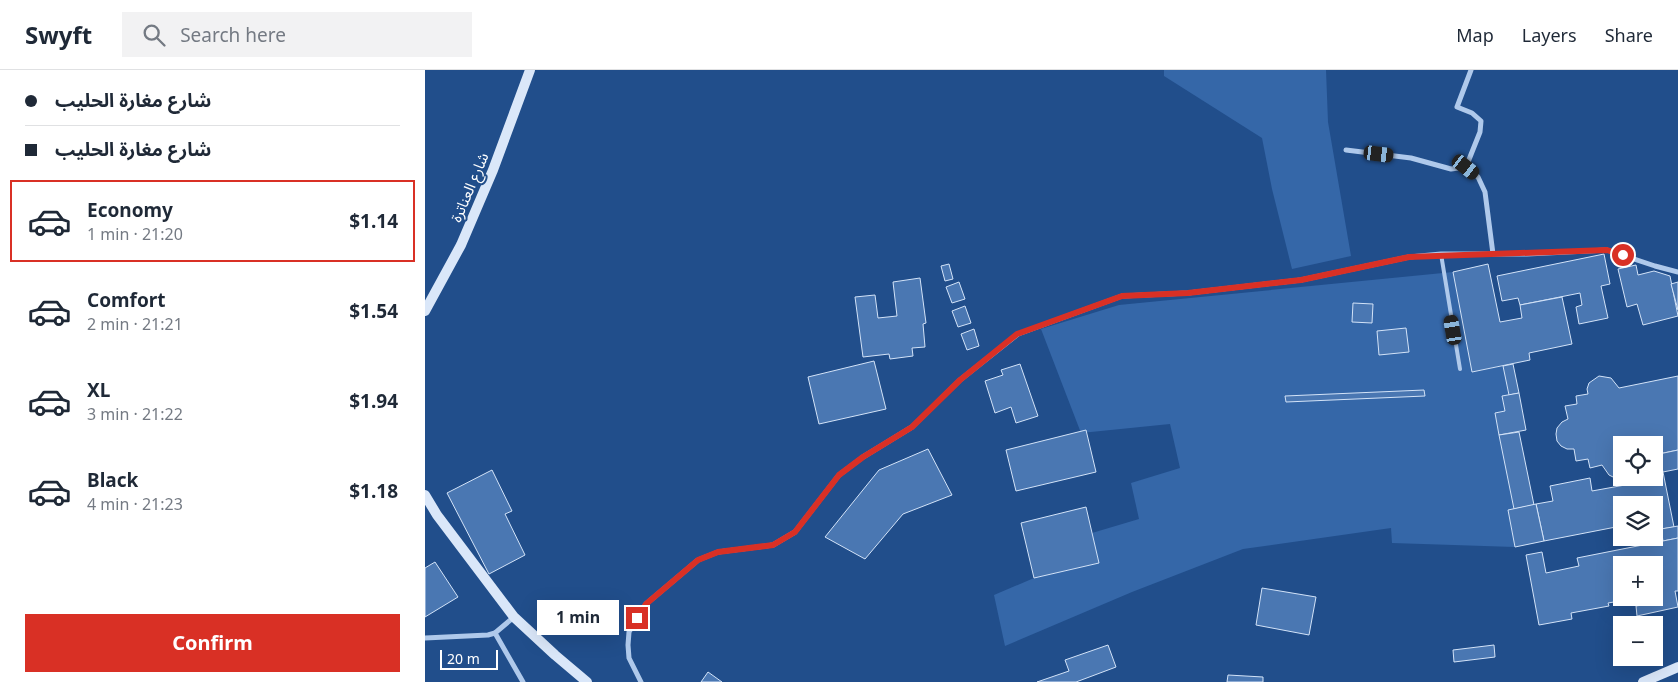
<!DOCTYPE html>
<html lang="en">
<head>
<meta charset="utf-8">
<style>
	body { margin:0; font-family:"Noto Sans","Noto Sans Arabic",sans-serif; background:#f2f2f3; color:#1f2937; height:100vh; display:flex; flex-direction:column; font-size:19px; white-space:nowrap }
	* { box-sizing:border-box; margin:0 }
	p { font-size:16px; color:#747a83 }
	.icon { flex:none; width:28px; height:28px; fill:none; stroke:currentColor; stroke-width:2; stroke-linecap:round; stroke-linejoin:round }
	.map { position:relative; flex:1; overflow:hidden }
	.sheet { display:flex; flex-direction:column; background:#fff; width:425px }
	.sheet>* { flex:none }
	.top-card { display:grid; align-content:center; height:110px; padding:0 25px; background:#fff }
	.tools { position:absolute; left:1188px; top:366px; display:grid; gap:10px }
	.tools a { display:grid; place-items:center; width:50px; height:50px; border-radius:0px; background:#fff; box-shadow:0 5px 20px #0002; font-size:25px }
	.scale { position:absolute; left:15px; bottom:12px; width:58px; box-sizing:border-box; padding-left:5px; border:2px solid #fff; border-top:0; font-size:14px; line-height:18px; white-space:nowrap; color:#fff; -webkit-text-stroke:4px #214e8b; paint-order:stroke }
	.end { position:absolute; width:22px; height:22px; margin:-11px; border:6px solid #d93025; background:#fff; box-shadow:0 0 0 2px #fff }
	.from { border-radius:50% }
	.bubble { position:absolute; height:35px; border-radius:0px; background:#fff; box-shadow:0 5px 20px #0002; font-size:16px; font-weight:700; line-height:35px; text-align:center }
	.car { position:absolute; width:15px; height:30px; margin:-15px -8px; border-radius:6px; box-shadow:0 0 4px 1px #0007; background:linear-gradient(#222 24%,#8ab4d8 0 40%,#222 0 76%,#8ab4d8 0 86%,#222 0) }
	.top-card b { display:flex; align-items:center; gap:18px; height:48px; font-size:19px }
	.top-card b+b { border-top:1px solid #e0e1e3 }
	.top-card i { width:12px; height:12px; background:#1f2937 }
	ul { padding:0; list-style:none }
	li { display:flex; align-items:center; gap:15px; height:82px; margin:0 10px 8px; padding:0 15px; border:2px solid transparent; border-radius:0px }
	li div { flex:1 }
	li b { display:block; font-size:19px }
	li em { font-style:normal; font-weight:700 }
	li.selected { border-color:#d93025 }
	li>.icon { width:45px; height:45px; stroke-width:1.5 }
	.primary-button { display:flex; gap:10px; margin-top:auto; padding:10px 25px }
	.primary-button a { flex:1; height:58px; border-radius:0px; background:#d93025; color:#fff; font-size:20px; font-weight:700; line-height:58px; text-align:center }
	header { display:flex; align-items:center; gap:30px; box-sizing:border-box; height:70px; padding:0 25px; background:#fff; border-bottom:1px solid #e0e1e3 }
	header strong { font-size:24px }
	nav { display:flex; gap:28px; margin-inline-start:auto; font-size:18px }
	.search { width:350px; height:45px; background:#f2f2f3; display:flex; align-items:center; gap:12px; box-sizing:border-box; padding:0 18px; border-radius:0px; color:#747a83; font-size:19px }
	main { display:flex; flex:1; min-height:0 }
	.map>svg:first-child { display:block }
	.green { fill:#3567a8 }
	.building { fill:#4a77b2; stroke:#d3e3f8 }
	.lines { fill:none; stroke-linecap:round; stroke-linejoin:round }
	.lane { stroke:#afc9eb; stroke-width:4 }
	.street { stroke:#afc9eb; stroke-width:5 }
	.secondary { stroke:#dae7f9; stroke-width:10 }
	.route { stroke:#d93025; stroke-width:6 }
	.labels { text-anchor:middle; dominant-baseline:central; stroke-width:4; stroke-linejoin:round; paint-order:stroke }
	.street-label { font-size:15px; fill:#fff; stroke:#214e8b }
</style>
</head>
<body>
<header>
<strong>Swyft</strong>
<div class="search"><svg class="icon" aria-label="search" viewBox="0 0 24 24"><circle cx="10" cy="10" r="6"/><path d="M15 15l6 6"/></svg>Search here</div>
<nav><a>Map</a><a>Layers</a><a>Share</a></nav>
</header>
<main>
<section class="sheet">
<div class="top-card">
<b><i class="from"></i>شارع مغارة الحليب</b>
<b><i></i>شارع مغارة الحليب</b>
</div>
<ul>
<li class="selected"><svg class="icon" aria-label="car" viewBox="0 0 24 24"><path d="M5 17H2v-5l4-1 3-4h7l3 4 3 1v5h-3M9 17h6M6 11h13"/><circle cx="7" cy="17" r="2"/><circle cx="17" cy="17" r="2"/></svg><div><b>Economy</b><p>1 min · 21:20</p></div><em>$1.14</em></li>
<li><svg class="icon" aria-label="car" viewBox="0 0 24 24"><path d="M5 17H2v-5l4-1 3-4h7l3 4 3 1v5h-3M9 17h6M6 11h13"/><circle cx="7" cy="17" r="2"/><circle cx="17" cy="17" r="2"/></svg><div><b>Comfort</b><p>2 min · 21:21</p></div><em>$1.54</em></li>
<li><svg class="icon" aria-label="car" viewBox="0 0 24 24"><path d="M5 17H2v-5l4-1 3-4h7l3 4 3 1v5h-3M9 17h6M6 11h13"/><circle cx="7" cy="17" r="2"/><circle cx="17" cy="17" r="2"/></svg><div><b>XL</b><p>3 min · 21:22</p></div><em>$1.94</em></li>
<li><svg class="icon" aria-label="car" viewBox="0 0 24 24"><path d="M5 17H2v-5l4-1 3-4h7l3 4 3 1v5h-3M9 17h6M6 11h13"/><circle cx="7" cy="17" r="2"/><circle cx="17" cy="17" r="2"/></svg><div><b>Black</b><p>4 min · 21:23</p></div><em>$1.18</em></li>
</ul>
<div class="primary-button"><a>Confirm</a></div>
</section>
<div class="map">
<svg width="1253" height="612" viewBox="0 0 1253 612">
	<rect width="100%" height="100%" fill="#214e8b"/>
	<g class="green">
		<polygon points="739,0 901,0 903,52 926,186 867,199 847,119 837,68 739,6"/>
		<polygon points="1028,202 1047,302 1078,296 1084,325 1077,327 1080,341 1070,343 1089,439 1083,441 1090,477 967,473 966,458 818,479 707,522 580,576 569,525 609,508 674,493 667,463 714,449 706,413 755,398 745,354 656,363 616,259 694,235"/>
	</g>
	<g class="building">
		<polygon points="1179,184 1185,214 1176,216 1183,248 1154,254 1151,237 1157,235 1155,223 1095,235 1093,228 1077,231 1072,206"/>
		<polygon points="524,194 528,209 520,211 516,196"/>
		<polygon points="1063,194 1075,252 1097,248 1095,235 1137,227 1147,274 1104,283 1105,290 1047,302 1028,202"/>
		<polygon points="1211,195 1213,205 1229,201 1245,206 1253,246 1218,255 1212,234 1202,237 1193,199"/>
		<polygon points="495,208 501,253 498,254 500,277 487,278 488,286 465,289 464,284 438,287 430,227 450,225 453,248 472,246 468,212"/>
		<polygon points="534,212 540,229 527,233 521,217"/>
		<polygon points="1253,212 1253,240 1246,214"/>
		<polygon points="928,233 948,234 947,253 927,252"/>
		<polygon points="540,236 546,253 533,257 527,241"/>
		<polygon points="981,258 984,282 954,285 952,261"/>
		<polygon points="549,259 554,276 542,280 536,264"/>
		<polygon points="449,291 461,339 394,354 383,307"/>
		<polygon points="595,294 613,346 591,353 586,337 570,343 560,311 578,305 576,300"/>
		<polygon points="1088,294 1094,323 1084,325 1078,296"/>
		<polygon points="1174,306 1186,308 1194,318 1253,306 1253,380 1229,385 1229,375 1196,375 1196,407 1190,408 1184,405 1177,395 1165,398 1163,389 1151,391 1149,379 1142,379 1136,376 1132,371 1131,364 1132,358 1137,352 1143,349 1140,336 1152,334 1151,326 1163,324 1162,319 1164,313"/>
		<polygon points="999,320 1000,326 861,332 860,326"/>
		<polygon points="1094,323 1101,360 1074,365 1070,343 1080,341 1077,326"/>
		<polygon points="661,360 671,402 591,421 581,380"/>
		<polygon points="1094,362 1109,435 1089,439 1074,365"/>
		<polygon points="503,379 527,425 478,444 440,489 400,467 454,400"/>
		<polygon points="1253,380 1253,399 1238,402 1234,384"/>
		<polygon points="67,400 87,441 80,444 100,485 64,504 22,423"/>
		<polygon points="1238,402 1249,457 1236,459 1233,448 1229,449 1229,435 1196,435 1196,456 1119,471 1111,434 1128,431 1125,416 1165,408 1167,421 1222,411 1222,408 1229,408 1229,404"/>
		<polygon points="1111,434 1119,471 1090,477 1083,440"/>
		<polygon points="661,437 674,493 609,508 596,453"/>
		<polygon points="1253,456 1253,468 1238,471 1236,459"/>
		<polygon points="1253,468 1253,521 1250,521 1253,537 1212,546 1211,536 1229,533 1229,495 1196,495 1196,528 1212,528 1183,533 1184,536 1146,543 1147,549 1114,555 1101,485 1117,482 1121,503 1154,496 1152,488"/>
		<polygon points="10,492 33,527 0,547 0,498"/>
		<polygon points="837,518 891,527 884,565 831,555"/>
		<polygon points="683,575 691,597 651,612 612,612 644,601 640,590"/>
		<polygon points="1069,575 1070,587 1029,592 1028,580"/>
		<polygon points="283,602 297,612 276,612"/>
		<polygon points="803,605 838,607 838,612 802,612"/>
	</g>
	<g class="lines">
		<polyline class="lane" points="1016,184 1035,299"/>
		<g class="street">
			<polyline points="921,80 986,88 1026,99 1041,97 1053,107 1060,122 1068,184"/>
			<polyline points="1041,97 1055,62 1056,51 1047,43 1032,37 1046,0"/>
			<polyline points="70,563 98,612"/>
			<polyline points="0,568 63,565 70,563 89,547"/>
			<polyline points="216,612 204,588 203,575 204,562 221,534 273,490 293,482 348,475 370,462 414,405 438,387 487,357 535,310 593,264 697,226 763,223 876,210 984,187 1016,184 1102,184 1182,180 1230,196 1253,202"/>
		</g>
		<g class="secondary">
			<polyline points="0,241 36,175 68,100 105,0"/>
			<polyline points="0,425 12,445 89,547 130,585 162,612"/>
			<polyline points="1218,612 1253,597"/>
		</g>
	</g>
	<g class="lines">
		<polyline class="route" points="212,548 221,534 273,490 293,482 348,475 370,462 414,405 438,387 487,357 535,310 592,264 697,226 763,223 876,210 984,187 1182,180 1198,185"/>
	</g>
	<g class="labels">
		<g class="street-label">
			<text transform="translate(44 117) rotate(-67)">شارع العناترة</text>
		</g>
	</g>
</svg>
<div class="tools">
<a><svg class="icon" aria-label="locate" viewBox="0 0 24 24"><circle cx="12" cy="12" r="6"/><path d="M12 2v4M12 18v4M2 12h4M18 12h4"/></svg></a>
<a><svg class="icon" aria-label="layers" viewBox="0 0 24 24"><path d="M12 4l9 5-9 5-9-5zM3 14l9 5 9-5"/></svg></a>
<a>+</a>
<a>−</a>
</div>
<div class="scale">20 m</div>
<i class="end from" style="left:1198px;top:185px"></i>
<i class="end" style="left:212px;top:548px"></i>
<div class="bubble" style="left:112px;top:530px;width:82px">1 min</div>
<i class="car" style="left:954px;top:84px;rotate:97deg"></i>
<i class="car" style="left:1041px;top:97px;rotate:128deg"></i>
<i class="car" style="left:1028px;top:260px;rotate:350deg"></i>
</div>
</main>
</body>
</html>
